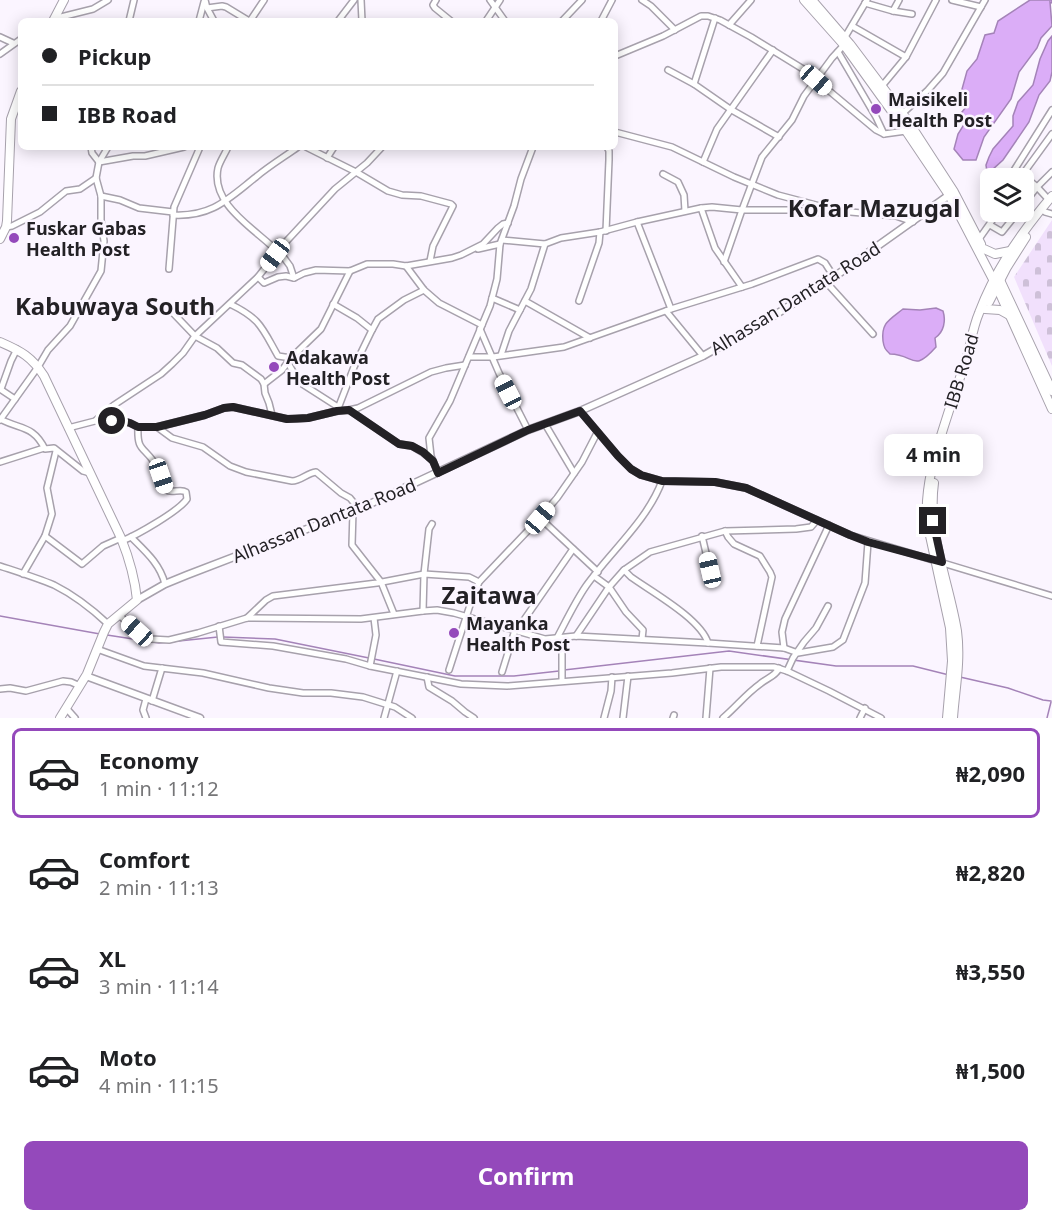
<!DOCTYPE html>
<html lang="en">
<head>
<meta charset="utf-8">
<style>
	body { margin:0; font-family:"Noto Sans",sans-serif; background:#f2f2f2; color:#202124; height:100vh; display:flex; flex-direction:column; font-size:22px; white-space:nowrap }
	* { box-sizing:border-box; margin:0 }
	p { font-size:20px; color:#757577 }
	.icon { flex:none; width:33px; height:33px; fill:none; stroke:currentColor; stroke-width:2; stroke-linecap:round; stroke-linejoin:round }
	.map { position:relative; height:718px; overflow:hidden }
	.sheet { display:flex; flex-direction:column; background:#fff; flex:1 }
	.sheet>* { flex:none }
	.banner { position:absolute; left:18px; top:18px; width:600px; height:132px; border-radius:9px; box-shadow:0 3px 15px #0003; display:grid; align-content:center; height:132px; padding:0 24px; background:#fff }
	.tools { position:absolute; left:980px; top:168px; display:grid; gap:12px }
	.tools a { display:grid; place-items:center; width:54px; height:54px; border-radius:9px; background:#fff; box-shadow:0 3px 15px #0003; font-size:30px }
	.end { position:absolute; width:27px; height:27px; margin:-14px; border:8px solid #232125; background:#fff; box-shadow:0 0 0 3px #fff }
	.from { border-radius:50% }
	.bubble { position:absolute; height:42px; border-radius:9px; background:#fff; box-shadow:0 3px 15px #0003; font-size:20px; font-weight:700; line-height:42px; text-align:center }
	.car { position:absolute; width:18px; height:36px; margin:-18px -9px; border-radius:8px; box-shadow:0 0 4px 2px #0007; background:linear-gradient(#fff 24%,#345 0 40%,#fff 0 76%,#345 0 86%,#fff 0) }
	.banner b { display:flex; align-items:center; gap:21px; height:57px; font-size:22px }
	.banner b+b { border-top:2px solid #e0e0e0 }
	.banner i { width:15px; height:15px; background:#202124 }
	ul { padding:10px 0 0; list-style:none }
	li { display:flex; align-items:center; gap:18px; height:90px; margin:0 12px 9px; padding:0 12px; border:3px solid transparent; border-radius:9px }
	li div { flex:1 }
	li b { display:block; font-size:22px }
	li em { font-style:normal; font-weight:700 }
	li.active { border-color:#9449bb }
	li>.icon { width:54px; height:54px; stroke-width:1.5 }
	.cta { display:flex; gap:12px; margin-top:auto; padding:12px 24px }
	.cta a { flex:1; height:69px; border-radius:9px; background:#9449bb; color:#fff; font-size:24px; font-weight:700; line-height:69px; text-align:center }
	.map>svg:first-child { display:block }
	.cemetery { fill:url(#cemetery-stones) }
	.water { fill:#dbadf7; stroke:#a483b8; stroke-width:1.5 }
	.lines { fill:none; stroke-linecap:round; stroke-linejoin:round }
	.stream { stroke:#a483b8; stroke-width:1.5 }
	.minor-casing { stroke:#a7a1ac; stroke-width:8 }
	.tertiary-casing { stroke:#a7a1ac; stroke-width:9 }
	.secondary-casing { stroke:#a7a1ac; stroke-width:10 }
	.minor { stroke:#fff; stroke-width:5 }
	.tertiary { stroke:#fff; stroke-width:6 }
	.secondary { stroke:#fff; stroke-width:8 }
	.route { stroke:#232125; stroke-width:8 }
	.poi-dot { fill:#9449bb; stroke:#fbf5ff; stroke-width:2 }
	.labels { text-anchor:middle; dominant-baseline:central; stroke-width:5; stroke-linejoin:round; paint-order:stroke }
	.poi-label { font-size:18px; font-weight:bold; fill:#232125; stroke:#fbf5ff; text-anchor:start }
	.street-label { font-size:18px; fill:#232125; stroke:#fbf5ff }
	.district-label { font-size:24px; font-weight:bold; fill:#232125; stroke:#fbf5ff }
</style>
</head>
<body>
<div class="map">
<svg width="1052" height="718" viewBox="0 0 1052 718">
	<defs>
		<pattern id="cemetery-stones" width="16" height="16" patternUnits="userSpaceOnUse" patternTransform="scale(1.5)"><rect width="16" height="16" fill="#f1e0fc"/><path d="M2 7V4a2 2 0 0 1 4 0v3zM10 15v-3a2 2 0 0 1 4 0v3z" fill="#cec0d8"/></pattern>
	</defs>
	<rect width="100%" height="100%" fill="#fbf5ff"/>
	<polygon class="cemetery" points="1052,220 1052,366 1014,277"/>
	<g class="water">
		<polygon points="1030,0 1052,0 1052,3 1050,2 1052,26 1041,38 1037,48 1019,72 1011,99 984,137 976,160 963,160 954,149 958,134 965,123 958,117 966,107 959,100 967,71 977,59 985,35 994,33 998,21"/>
		<polygon points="1052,36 1052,72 1050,81 1039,95 1029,122 1003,160 993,169 987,172 986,165 989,157 993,149 1013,126 1013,116 1018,102 1033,85 1040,59 1048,41"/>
		<path d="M936,308L943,311C946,321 944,332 935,338L936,347C912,374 915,354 890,354C885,349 884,348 883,341C881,323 889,320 903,309L920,310Z"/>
	</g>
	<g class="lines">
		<g class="stream">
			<polyline points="0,616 100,634"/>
			<polyline points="107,635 159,643 218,637"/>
			<polyline points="223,637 275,639 369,658"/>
			<polyline points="374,659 455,676 514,676 559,671"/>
			<polyline points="564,670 729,651 836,666 913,666 949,675"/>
			<polyline points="960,677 1008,688 1043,700 1051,701"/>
			<polyline points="1047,718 1051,702"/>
		</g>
		<g class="minor-casing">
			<g id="minor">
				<polyline points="205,0 207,8 214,21"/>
				<polyline points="361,0 362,21"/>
				<polyline points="436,0 433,5 435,8 451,21"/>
				<polyline points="490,0 505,21"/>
				<polyline points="642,0 651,6 675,30"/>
				<polyline points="952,0 981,7"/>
				<polyline points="865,3 893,11 912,14"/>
				<polyline points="207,8 222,6 226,7 249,21"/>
				<polyline points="893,11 899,0"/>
				<polyline points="56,16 61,17 93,9 108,0"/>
				<polyline points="715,18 694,84 730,109 779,137"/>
				<polyline points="129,21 134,0"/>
				<polyline points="199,21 204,2"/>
				<polyline points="250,21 264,0"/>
				<polyline points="338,21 354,0"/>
				<polyline points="486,21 500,0"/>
				<polyline points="562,21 582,0"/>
				<polyline points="601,21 612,0"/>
				<polyline points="729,25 751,0"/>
				<polyline points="852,26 906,57"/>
				<polyline points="0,37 13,43"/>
				<polyline points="845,37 867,0"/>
				<polyline points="838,52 876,117 884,134"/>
				<polyline points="0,54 21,39"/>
				<polyline points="615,56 663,36 701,16 708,16 720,20 751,37 803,69 876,130 884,134 906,131"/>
				<polyline points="668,70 694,84"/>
				<polyline points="882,86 906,57 936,0"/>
				<polyline points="903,113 928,90 943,73 985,0"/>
				<polyline points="615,132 672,147 734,177 778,195 839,211 896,216 913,222"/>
				<polyline points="91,147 92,153 99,162"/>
				<path d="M228,147C225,154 220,161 218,168C210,205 257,230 278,252"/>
				<polyline points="306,147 356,172 388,191 402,195 421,196 451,204 453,206 433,246 430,261"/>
				<polyline points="327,158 334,147"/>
				<polyline points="99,162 133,156 145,156 184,147"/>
				<polyline points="703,162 717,129 773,50"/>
				<polyline points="663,174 678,182 684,195 685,211"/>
				<polyline points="1023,175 1037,187 1049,200"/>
				<polyline points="1015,178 1012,175 1013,172 1052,110"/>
				<polyline points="1020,178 1052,134"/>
				<polyline points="101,196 120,200 139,208 173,212"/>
				<polyline points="1023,205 1037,187 1052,172"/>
				<polyline points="701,208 715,248 742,287"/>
				<polyline points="1045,212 1052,214"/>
				<path d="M173,215C212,217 228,199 256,177C269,166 284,157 298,147"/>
				<polyline points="637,222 671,309"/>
				<polyline points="990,225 1002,232 1018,212"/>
				<polyline points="6,227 12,226 40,212 66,191 80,189 96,178"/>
				<polyline points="606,231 609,160 609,151 607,147"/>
				<polyline points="979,239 998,212"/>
				<polyline points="502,240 545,244 561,238 600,232 637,222 701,208 712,207 742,210 789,210 827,213 839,211"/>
				<polyline points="478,249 500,244"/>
				<polyline points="279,251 290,266 294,278"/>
				<polyline points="724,262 742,210 762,157 792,120 804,96 832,58 844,45"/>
				<polyline points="406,266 424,290 439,303 482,325"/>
				<polyline points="169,269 174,207 200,147"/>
				<polyline points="258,277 264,283 278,277 286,276 294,278 304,273 316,270 350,271 367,264 393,264 406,266 452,258 461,255 483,244 498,228 503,224 508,223"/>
				<polyline points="826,282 873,334"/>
				<polyline points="492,298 520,310"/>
				<polyline points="525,301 590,338"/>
				<polyline points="579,301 599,243 600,232"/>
				<path d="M230,304C261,319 262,328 278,356L291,358"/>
				<polyline points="333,304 357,318 372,330"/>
				<polyline points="666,311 703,356"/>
				<polyline points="173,313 195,336 217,348 233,363 242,365 261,379 264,384 265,393 269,403 272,415"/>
				<polyline points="480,329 499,373 528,430"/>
				<polyline points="501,355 509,331 531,289 545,244"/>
				<polyline points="469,357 493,357 564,347 671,309 752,284 818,259 825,263 834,277"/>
				<polyline points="288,363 299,382 338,407"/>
				<polyline points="264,384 282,370 291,358 321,329 350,271"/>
				<polyline points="0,389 15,399"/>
				<polyline points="1,389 11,361 17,349"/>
				<polyline points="349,410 399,444 412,446 422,452 432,460"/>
				<polyline points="337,411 354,367 372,330 378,319 404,300 424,290"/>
				<polyline points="580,411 618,456 631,469 641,475 662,481 715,482 746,488 850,535 1052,596"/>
				<path d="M0,419C21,430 33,425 45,449L54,448L83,471L90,473"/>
				<polyline points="0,420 38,367 48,350 70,326 101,271 104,241 101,220 101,196 96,178 99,162 108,147"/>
				<polyline points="96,421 123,421 130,423 138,427 157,427 205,415 224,408 233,407 287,419 296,419 308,418 337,411 349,410 358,408 431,372 446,368 465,365"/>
				<polyline points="545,424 574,473"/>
				<path d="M157,427L172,438L203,447L230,466L246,472L292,481C301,481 307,473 316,472L341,493L350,498L359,509"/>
				<polyline points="68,428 95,421 114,405 161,374 172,364 183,353 195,336 258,277 282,246 335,189 367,163 382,147"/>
				<polyline points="0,462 44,448"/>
				<polyline points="438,473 431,456 429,438 450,401 490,306 497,279 500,244 514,206 521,179 533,147"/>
				<polyline points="353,511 352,545 381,582 394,614"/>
				<polyline points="540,518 598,572"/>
				<polyline points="725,531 728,537 734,544 760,556 770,572 772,577 757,646"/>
				<polyline points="45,536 82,564 103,546 121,538"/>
				<polyline points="702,536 710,570"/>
				<path d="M131,537C146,552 160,564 165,584"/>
				<path d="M122,541C137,535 179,511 187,499L186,492C180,488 172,494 166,490C162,481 160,469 154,462C143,446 137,451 138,427"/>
				<path d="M0,566C18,572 37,578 54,585C74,595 92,609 108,624"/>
				<path d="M624,570L631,577C652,592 701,619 708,643"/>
				<polyline points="23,574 45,536 52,514 47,488 56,451"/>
				<polyline points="594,576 609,587 626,612 643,630 642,639"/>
				<polyline points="423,611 424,574 429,529 432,524"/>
				<polyline points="119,615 137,631 151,639 169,640 198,633 247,618 361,619 423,611 437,610 454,613 545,639 576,636 708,643 784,648 798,653 833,647 843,640 865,583 868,542"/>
				<polyline points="247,618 266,600 273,596 377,583 424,574 469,577 479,582"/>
				<polyline points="219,626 221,642 273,646 346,659 370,666 461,684 507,686 672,673 721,667 774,667 787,671 829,691 881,718"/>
				<polyline points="517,630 573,549"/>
				<polyline points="576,636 609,587 624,570 650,552 725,531 796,529 811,527 817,520"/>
				<path d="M557,638C566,621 575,602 586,586C611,551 647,521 662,481"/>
				<polyline points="784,648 782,632 785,619 829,525"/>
				<polyline points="97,649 144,666 203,673 269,688 303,693 331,693 363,697 395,707 412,718"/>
				<polyline points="370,666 376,635 374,618"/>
				<polyline points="449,670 471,602 479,582 538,520 557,498 582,462 597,433"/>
				<polyline points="787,671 793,658 804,642 816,628 828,606"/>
				<polyline points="502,672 515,630"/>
				<polyline points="427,677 429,687 452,701 465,712 474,718"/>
				<polyline points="562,681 562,638"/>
				<polyline points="0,689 10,688 26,691 63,681 71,682 80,686"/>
				<polyline points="146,699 143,710 146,718"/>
				<polyline points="152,701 162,668"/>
				<polyline points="67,709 75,718"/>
				<polyline points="384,718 397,671"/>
				<polyline points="604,718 611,691 612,677"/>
				<polyline points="623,718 628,676"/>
				<polyline points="673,718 674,715"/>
				<polyline points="706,718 710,668"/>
				<path d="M723,718C736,707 746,694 760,684C767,678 776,676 779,668"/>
				<polyline points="860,718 865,708"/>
			</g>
		</g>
		<g class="tertiary-casing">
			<g id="tertiary">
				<polyline points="137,600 165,584 187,575 359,509 528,430 580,411 703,356 775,315 834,277 952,193"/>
				<polyline points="86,676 200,718"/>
			</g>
		</g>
		<g class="secondary-casing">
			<g id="secondary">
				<polyline points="804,0 844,45 906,131 949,195 997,287 1052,409"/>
				<polyline points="812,0 850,44 908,121 954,192 981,244"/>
				<polyline points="53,21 64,0"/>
				<polyline points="0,239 6,227 7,221 11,119 21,91"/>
				<polyline points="984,249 995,254 1010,251"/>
				<polyline points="999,278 1052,391"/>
				<polyline points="989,302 1007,267 1026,237"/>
				<polyline points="985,309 1000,310 1009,315"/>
				<path d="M0,342C21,351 32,357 44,376L121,538C129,558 135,579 137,600L108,624L104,632L87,674L60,718"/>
				<path d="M934,483C927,533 949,582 957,631C961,661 955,689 953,718"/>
				<path d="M947,718L952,661L950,628L927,522C924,480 940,440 952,401C957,386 962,372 967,357C971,342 973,327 979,313C995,270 1022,231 1052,196"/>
			</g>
		</g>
		<use href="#minor" class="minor"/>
		<use href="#tertiary" class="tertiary"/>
		<use href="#secondary" class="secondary"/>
	</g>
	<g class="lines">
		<polyline class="route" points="112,421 123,421 130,423 138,427 157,427 205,415 224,408 233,407 287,419 308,418 337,411 349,410 399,444 412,446 423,452 433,461 438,473 528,430 580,411 618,456 631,469 641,475 662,481 715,482 746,488 850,535 868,542 942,562 933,521"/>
	</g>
	<g class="poi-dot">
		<circle cx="876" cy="109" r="6"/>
		<circle cx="14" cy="238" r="6"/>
		<circle cx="274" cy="367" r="6"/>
		<circle cx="454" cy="633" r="6"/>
	</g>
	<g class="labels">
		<g class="poi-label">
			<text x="888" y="99">Maisikeli<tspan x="888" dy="21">Health Post</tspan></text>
			<text x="26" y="228">Fuskar Gabas<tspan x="26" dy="21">Health Post</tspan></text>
			<text x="286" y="357">Adakawa<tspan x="286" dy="21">Health Post</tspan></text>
			<text x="466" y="623">Mayanka<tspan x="466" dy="21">Health Post</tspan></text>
		</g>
		<g class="street-label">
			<text transform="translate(795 298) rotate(-32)">Alhassan Dantata Road</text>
			<text transform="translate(961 371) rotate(-73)">IBB Road</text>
			<text transform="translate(324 520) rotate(-22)">Alhassan Dantata Road</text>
		</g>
		<g class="district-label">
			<text x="874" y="207">Kofar Mazugal</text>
			<text x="115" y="305">Kabuwaya South</text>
			<text x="489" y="594">Zaitawa</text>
		</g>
	</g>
</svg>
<div class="tools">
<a><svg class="icon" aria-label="layers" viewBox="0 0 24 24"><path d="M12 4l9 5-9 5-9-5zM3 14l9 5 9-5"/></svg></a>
</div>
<i class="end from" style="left:112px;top:421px"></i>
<i class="end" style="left:933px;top:521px"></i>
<div class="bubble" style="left:884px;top:434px;width:99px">4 min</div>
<i class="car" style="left:816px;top:80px;rotate:131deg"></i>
<i class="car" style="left:275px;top:255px;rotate:217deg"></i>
<i class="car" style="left:508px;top:392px;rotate:333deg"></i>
<i class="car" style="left:161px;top:476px;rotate:161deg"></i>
<i class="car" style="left:540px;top:518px;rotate:40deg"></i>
<i class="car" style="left:710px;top:570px;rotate:347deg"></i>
<i class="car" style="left:137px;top:631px;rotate:312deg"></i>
<div class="banner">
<b><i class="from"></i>Pickup</b>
<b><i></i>IBB Road</b>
</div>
</div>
<section class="sheet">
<ul>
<li class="active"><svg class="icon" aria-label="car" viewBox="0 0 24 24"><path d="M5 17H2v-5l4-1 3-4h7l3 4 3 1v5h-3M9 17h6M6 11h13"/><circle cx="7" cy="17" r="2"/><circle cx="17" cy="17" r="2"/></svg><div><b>Economy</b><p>1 min · 11:12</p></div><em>₦2,090</em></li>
<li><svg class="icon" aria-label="car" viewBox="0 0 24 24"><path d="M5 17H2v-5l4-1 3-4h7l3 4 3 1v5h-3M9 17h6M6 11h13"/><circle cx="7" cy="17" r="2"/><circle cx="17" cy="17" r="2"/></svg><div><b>Comfort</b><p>2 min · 11:13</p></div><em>₦2,820</em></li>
<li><svg class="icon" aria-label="car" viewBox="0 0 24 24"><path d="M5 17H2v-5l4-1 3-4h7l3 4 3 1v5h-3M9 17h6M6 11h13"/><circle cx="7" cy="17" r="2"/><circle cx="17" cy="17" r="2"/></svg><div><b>XL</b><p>3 min · 11:14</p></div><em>₦3,550</em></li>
<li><svg class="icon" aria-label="car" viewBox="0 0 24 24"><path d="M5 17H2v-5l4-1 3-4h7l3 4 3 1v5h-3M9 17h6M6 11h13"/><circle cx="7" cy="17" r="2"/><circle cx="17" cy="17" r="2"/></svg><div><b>Moto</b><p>4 min · 11:15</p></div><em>₦1,500</em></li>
</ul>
<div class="cta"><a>Confirm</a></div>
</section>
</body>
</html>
